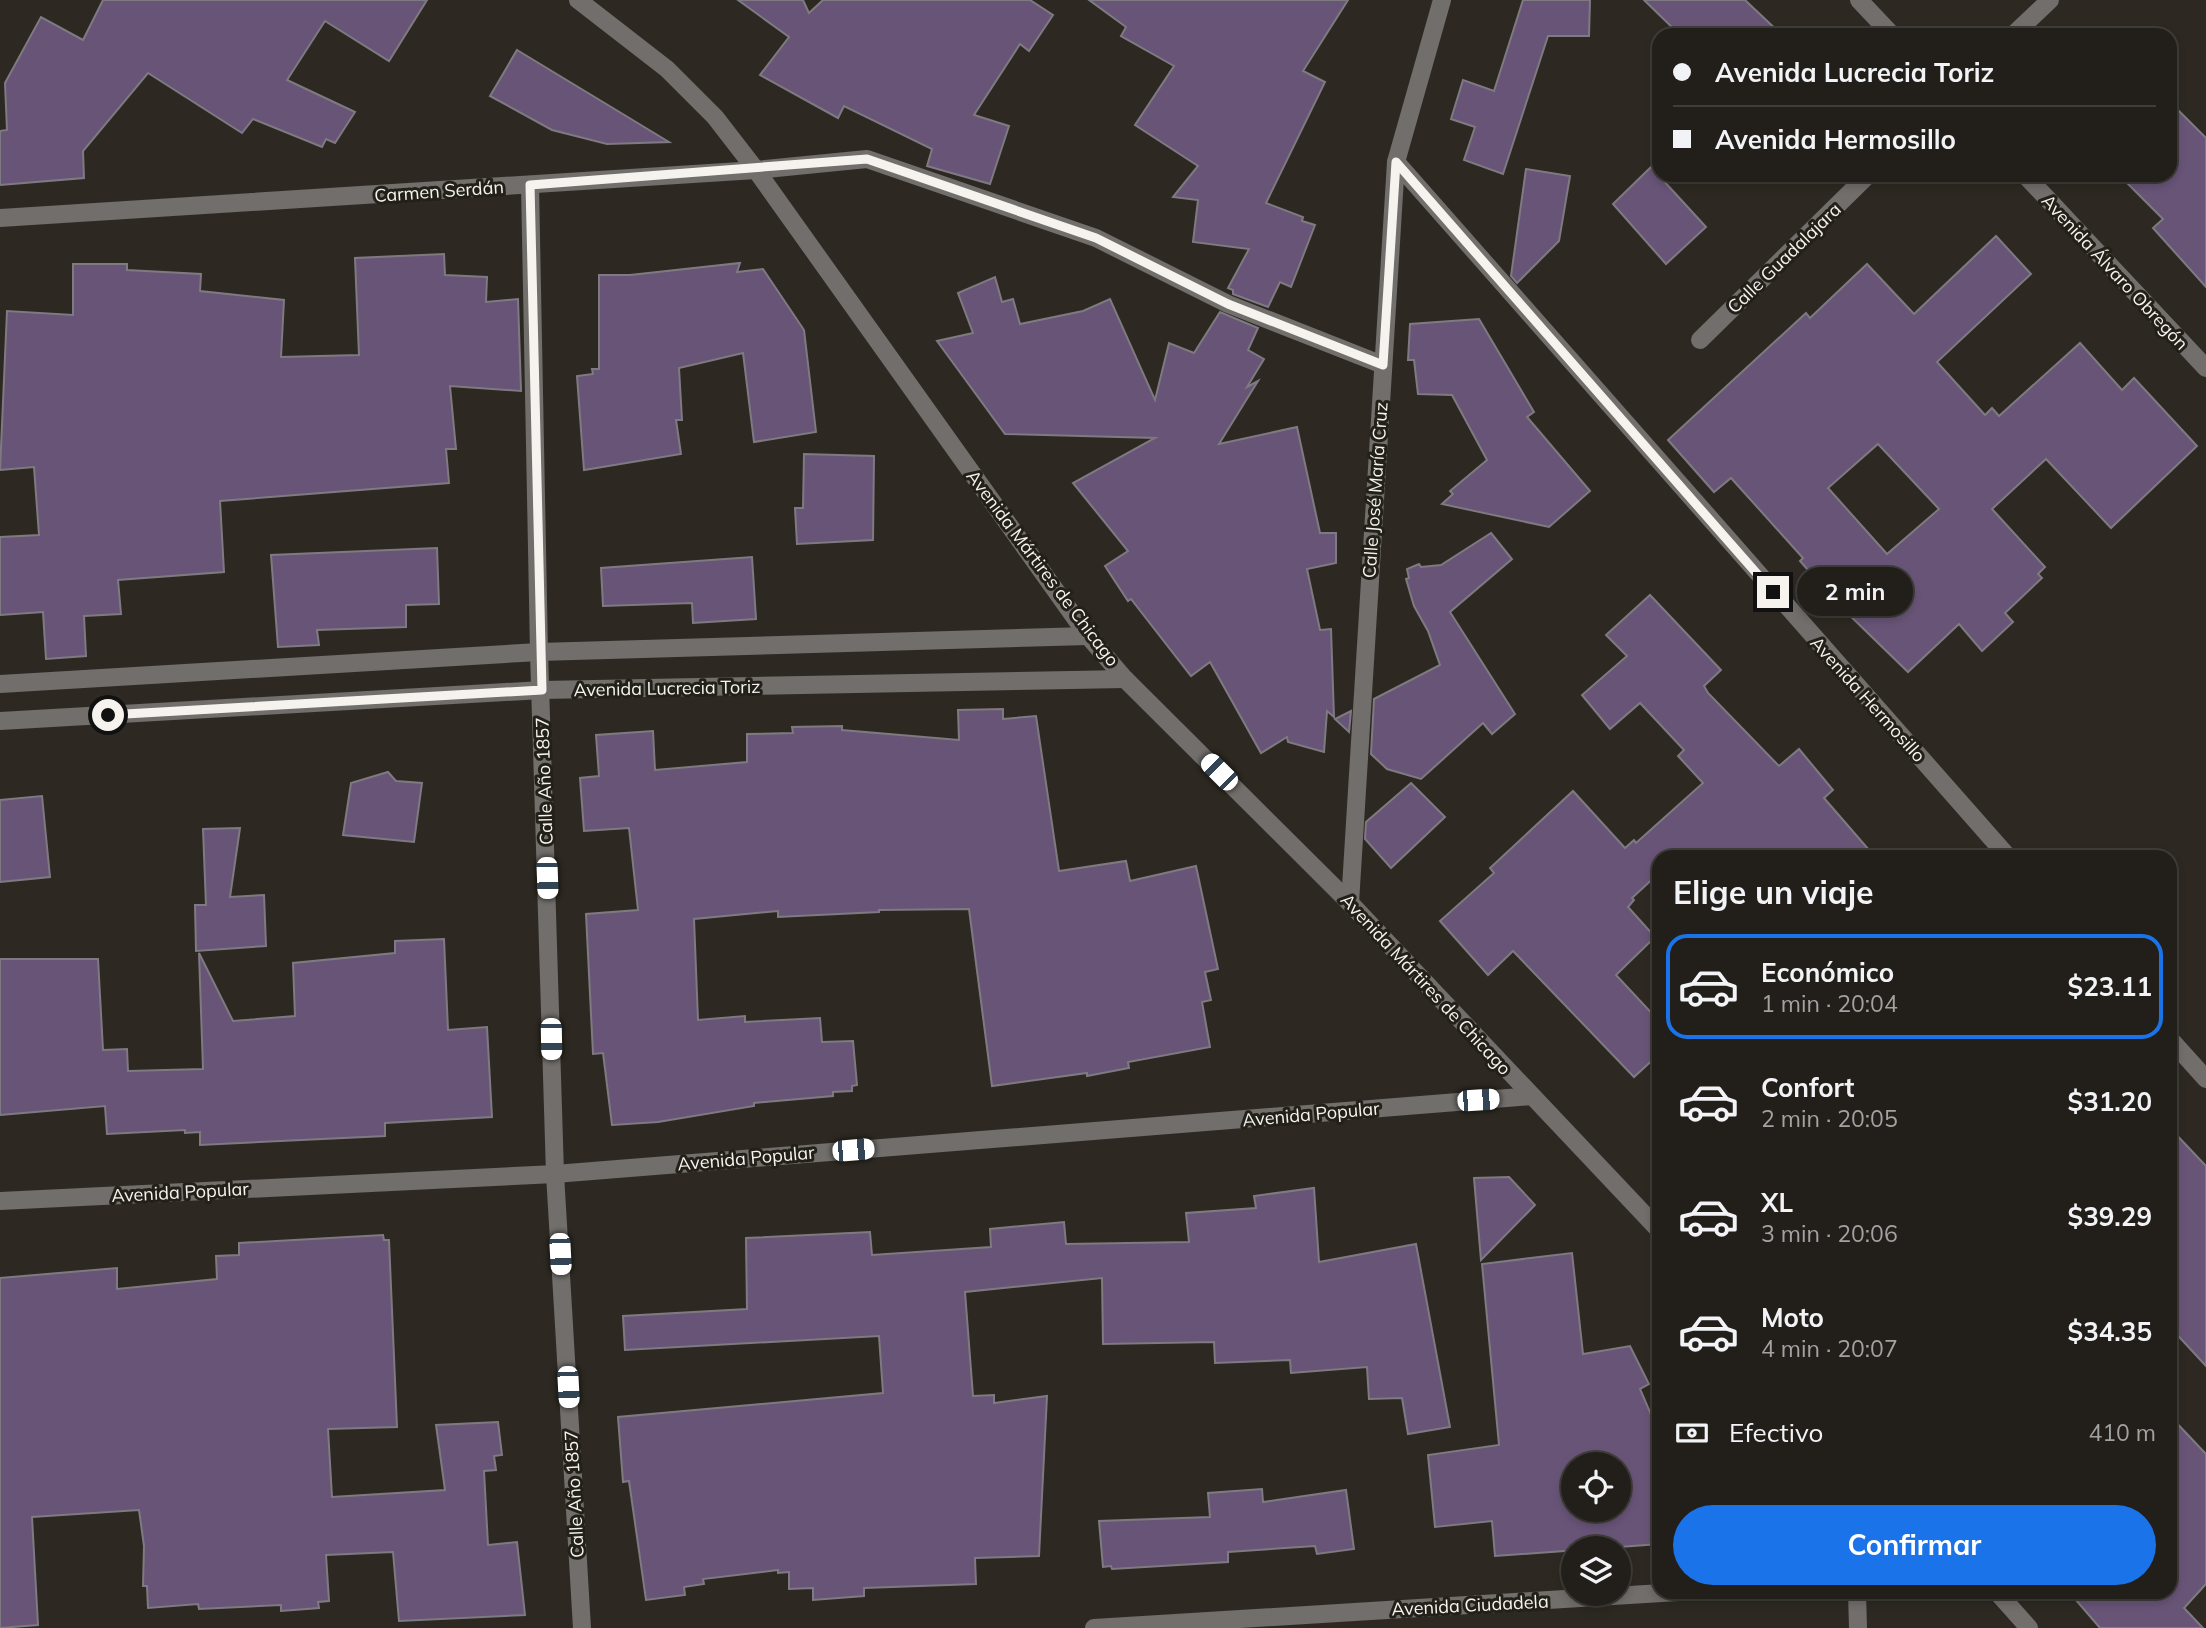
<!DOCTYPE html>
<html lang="es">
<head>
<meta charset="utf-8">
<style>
	body { margin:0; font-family:Mulish,sans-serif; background:#2e2c27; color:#f1f3f6; height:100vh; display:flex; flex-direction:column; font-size:26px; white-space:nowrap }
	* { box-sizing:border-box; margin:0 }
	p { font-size:23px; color:#a2a2a2 }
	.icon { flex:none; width:38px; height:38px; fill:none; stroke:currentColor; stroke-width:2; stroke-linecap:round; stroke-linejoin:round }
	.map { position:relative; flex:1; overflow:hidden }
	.sheet { position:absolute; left:1652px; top:850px; width:525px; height:749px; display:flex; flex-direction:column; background:#221f1a; border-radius:21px; box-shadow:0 4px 10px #0003,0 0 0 2px #3f3d39 }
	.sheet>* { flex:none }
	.banner { position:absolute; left:1652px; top:28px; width:525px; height:154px; border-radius:21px; box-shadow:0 4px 10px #0003,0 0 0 2px #3f3d39; display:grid; align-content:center; height:154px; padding:0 21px; background:#221f1a }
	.tools { position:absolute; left:1561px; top:1452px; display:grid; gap:14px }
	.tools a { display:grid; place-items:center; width:70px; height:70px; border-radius:50%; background:#221f1a; box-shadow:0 4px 10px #0003,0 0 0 2px #3f3d39; font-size:35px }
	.end { position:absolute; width:32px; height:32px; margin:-16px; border:9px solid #f6f3ef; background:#111; box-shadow:0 0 0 4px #111 }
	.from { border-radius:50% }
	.bubble { position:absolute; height:49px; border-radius:24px; background:#221f1a; box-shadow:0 4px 10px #0003,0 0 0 2px #3f3d39; font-size:23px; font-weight:700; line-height:49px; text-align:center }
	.car { position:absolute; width:21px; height:42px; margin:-21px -10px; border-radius:9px; box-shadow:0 0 5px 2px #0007; background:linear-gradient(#fff 24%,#345 0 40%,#fff 0 76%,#345 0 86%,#fff 0) }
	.banner b { display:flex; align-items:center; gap:24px; height:66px; font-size:26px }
	.banner b+b { border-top:2px solid #3f3d39 }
	.banner i { width:18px; height:18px; background:#f1f3f6 }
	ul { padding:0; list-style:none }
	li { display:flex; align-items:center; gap:21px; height:105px; margin:0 14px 10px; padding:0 7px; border:4px solid transparent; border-radius:21px }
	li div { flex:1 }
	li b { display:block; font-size:26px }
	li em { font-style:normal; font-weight:700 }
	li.current { border-color:#1a73e8 }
	li>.icon { width:63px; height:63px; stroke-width:1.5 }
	h2 { padding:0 21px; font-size:32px; line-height:84px }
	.pay { display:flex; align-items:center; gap:18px; height:77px; padding:0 21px; font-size:26px }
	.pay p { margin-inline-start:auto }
	.primary-button { display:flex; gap:14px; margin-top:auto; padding:14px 21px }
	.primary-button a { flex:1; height:80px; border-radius:42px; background:#1a73e8; color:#fff; font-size:28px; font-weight:700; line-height:80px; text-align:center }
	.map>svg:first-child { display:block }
	.building { fill:#685477; stroke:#7e7a81; stroke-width:2; fill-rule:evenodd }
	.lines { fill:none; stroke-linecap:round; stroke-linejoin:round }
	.minor { stroke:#716e6b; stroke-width:18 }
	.tertiary { stroke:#716e6b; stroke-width:18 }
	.route { stroke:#f6f3ef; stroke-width:9 }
	.labels { text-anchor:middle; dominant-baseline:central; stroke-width:6; stroke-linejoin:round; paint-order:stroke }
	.street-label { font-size:18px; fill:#f6f3ef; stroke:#231f19 }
</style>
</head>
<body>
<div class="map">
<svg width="2206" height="1628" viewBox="0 0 2206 1628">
	<rect width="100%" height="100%" fill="#2d2922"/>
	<g class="building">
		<polygon points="103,0 427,0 389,61 325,21 287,80 355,112 335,143 326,139 322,147 253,119 242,133 148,73 83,151 84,178 0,185 0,131 7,130 5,83 41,17 83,40"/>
		<polygon points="738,0 803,0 809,13 823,0 1030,0 1053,15 1029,51 1020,44 974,115 1009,126 990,184 927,166 932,149 844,106 838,118 760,75 789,37"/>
		<polygon points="1089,0 1348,0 1303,71 1325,82 1266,203 1303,217 1302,221 1315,225 1291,287 1280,282 1268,307 1233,294 1233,290 1228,288 1249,249 1193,242 1198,200 1173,197 1198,166 1135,125 1174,66 1121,36 1126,27"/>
		<polygon points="1523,0 1590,0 1589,36 1548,36 1503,174 1464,160 1475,127 1451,119 1463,80 1494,91"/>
		<polygon points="1644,0 1745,0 1782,35 1680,35"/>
		<polygon points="517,50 669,142 607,144 552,130 490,96"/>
		<polygon points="2170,102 2206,138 2206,287 2153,228 2163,219 2119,175 2170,175"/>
		<polygon points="1651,167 1706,227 1666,264 1613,204"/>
		<polygon points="1526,169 1570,176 1559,241 1517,283 1511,276"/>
		<path d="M1996,236L2031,274L1937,362L1985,415L1992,408L1999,416L2080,343L2122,390L2134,378L2197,446L2111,528L2046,459L1992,509L2045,567L2038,574L2042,578L2005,613L2013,622L1982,651L1959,624L1908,672L1839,605L1800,561L1803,558L1731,478L1714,492L1668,440L1806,313L1810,318L1867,264L1914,314ZM1878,444L1939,509L1887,554L1828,488Z"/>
		<polygon points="444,254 445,275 487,277 486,302 518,299 521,391 450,386 456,449 446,449 449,483 220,501 224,572 118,580 121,614 84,616 86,656 46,659 43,612 0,615 0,537 39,535 34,467 0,470 7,311 73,315 73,264 127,264 127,270 201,274 200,291 284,300 281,357 359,355 355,258"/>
		<polygon points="740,263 737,272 763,269 804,330 816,432 754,442 743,353 679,368 682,420 676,420 681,454 584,470 577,376 593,374 592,369 599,369 599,275 630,275"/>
		<polygon points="995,277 1002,302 1013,299 1020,324 1083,311 1110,299 1155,400 1169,343 1194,353 1220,312 1258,328 1248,350 1264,359 1247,387 1258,381 1219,444 1297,427 1320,533 1336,533 1336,563 1307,569 1320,630 1331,629 1334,717 1327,711 1324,752 1288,742 1287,737 1261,753 1210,662 1191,676 1131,599 1128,601 1105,566 1128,551 1073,483 1155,438 1005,434 937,341 973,333 958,293"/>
		<polygon points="1479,319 1534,412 1527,417 1590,491 1549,527 1442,504 1453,494 1450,491 1487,460 1452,395 1418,394 1414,360 1408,360 1410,324"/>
		<polygon points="804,454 874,456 873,540 797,544 795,508 803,508"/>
		<polygon points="1491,533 1512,559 1450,612 1515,714 1492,734 1483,723 1421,779 1387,769 1371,754 1374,699 1440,665 1428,631 1414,606 1406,579 1409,578 1407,569 1419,564 1421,567 1441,565"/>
		<polygon points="437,548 439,604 406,605 406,627 317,630 319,645 278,647 271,555"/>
		<polygon points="752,557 756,619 693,623 692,603 603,606 601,568"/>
		<polygon points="1650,595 1721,670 1704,686 1708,693 1779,766 1799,749 1833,790 1824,798 1876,858 1659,858 1659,873 1632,898 1634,900 1628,907 1655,937 1616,975 1659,1021 1659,1054 1634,1077 1513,951 1488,975 1440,921 1494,873 1490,868 1573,791 1625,848 1634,840 1636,843 1703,783 1678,756 1684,750 1640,703 1610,729 1582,695 1627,656 1606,635"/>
		<polygon points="1003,709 1003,719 1036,716 1059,871 1126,861 1130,881 1196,866 1218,969 1205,972 1211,1000 1202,1002 1210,1047 1128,1062 1129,1068 1087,1076 1087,1073 992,1086 969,909 879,910 879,912 778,917 778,911 694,919 698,1020 745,1016 745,1022 820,1018 822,1042 853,1041 857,1085 852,1086 852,1091 833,1092 833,1096 754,1103 754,1106 658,1122 612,1125 603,1053 593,1054 586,914 638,910 629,828 584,831 580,778 599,776 596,735 653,731 655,770 747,762 747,734 793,733 792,727 842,726 842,730 959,740 958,710"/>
		<polygon points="1351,711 1349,732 1335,719"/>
		<polygon points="388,772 396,781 422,783 414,842 343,835 351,783"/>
		<polygon points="1411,783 1445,817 1391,868 1365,839 1366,822"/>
		<polygon points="42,796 50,877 0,882 0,800"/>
		<polygon points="240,828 230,897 264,895 266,946 196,951 195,905 206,905 203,829"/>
		<polygon points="444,939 448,1030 487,1027 492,1117 385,1123 385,1136 200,1145 200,1132 185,1133 185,1130 107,1134 105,1106 0,1115 0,959 98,959 103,1050 127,1049 128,1071 203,1069 199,953 233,1021 295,1016 293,963 395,953 395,941"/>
		<polygon points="2170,1128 2206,1166 2206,1366 2170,1327"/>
		<polygon points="1509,1177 1535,1205 1481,1260 1474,1178"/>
		<polygon points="1314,1188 1319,1262 1416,1244 1450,1427 1408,1434 1402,1398 1369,1399 1367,1367 1291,1373 1290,1360 1215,1363 1214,1342 1103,1344 1102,1278 965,1292 973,1396 994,1395 994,1403 1047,1396 1039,1556 975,1558 976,1584 864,1588 864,1596 813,1600 813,1588 789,1589 789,1572 778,1573 778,1570 703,1579 704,1584 684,1587 685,1595 646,1600 629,1481 623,1482 618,1417 883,1393 879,1336 625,1350 623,1316 747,1309 746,1238 870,1232 872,1255 991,1247 990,1229 1064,1222 1066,1244 1189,1242 1186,1213 1256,1208 1254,1196"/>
		<polygon points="383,1235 384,1240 389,1240 397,1427 328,1429 332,1497 445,1490 436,1425 498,1422 502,1455 494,1456 496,1470 484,1471 488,1545 517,1542 525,1615 399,1621 393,1552 326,1555 329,1601 318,1602 319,1608 281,1611 281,1605 199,1609 198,1604 148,1608 147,1586 143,1586 144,1546 139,1510 32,1517 38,1625 0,1628 0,1278 117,1268 117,1289 217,1279 216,1256 239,1255 239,1243"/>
		<path d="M1572,1253L1583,1354L1630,1346L1649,1384L1640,1389L1659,1433V1544L1495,1556L1492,1521L1435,1527L1428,1455L1499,1445L1482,1264ZM1573,1465H1619V1510H1573Z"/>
		<polygon points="2170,1416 2206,1454 2206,1584 2184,1608 2203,1628 2100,1628 2069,1592 2170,1593"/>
		<polygon points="1262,1489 1263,1502 1346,1490 1354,1549 1317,1554 1315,1546 1228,1552 1228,1562 1112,1569 1111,1566 1103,1567 1099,1521 1210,1517 1208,1493"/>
	</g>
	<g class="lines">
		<g class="minor">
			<polyline points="2013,35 2050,0"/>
			<polyline points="1396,162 2009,858"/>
			<polyline points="530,185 539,652 555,1174 582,1628"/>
			<polyline points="0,218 756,170 867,159 1096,238 1228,304 1383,365"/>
			<polyline points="1700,340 1868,175"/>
			<polyline points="1350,903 1396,162 1442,0"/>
			<polyline points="2170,1039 2206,1079"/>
			<polyline points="0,1201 555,1174 1532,1096"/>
			<polyline points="1857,1592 1858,1628"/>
			<polyline points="1094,1628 1678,1592"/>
		</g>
		<g class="tertiary">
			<polyline points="578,0 667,69 715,117 756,170 1088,636 1125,679 1350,903 1659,1230"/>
			<polyline points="1859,0 1892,35"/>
			<polyline points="2025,175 2206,368"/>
			<polyline points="0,684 539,652 1088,636"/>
			<polyline points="0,721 542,690 1125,679"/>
			<polyline points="1997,1592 2029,1628"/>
		</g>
	</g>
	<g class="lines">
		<polyline class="route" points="108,715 542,690 530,185 867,159 1096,238 1228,304 1383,365 1396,162 1773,592"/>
	</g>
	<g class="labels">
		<g class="street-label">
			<text transform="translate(439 191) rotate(-4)">Carmen Serdán</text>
			<text transform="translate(1784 258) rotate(-44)">Calle Guadalajara</text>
			<text transform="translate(2115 272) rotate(47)">Avenida Álvaro Obregón</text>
			<text transform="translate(1375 490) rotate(-86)">Calle José María Cruz</text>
			<text transform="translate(1043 568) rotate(53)">Avenida Mártires de Chicago</text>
			<text transform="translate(667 688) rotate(-1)">Avenida Lucrecia Toriz</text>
			<text transform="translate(1868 699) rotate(48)">Avenida Hermosillo</text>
			<text transform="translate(544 781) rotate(-92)">Calle Año 1857</text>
			<text transform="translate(1426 984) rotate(47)">Avenida Mártires de Chicago</text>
			<text transform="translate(1311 1114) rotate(-5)">Avenida Popular</text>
			<text transform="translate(746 1158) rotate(-5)">Avenida Popular</text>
			<text transform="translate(180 1192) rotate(-3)">Avenida Popular</text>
			<text transform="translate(574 1494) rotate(-93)">Calle Año 1857</text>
			<text transform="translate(1470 1605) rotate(-3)">Avenida Ciudadela</text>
		</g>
	</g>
</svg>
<div class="tools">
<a><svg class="icon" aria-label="locate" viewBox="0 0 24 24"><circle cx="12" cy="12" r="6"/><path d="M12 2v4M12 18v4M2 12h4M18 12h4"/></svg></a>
<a><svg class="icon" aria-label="layers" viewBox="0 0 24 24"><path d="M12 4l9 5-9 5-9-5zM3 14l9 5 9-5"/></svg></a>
</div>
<i class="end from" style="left:108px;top:715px"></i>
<i class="end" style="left:1773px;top:592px"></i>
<div class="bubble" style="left:1797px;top:567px;width:116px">2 min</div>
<i class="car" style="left:1219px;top:772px;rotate:315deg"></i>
<i class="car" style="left:547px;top:878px;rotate:178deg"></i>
<i class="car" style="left:551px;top:1039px;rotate:179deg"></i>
<i class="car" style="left:1478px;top:1100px;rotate:86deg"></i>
<i class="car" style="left:853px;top:1150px;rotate:85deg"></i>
<i class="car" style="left:560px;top:1254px;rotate:177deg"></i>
<i class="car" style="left:568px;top:1387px;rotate:177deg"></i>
<div class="banner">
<b><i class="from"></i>Avenida Lucrecia Toriz</b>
<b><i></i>Avenida Hermosillo</b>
</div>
<section class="sheet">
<h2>Elige un viaje</h2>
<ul>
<li class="current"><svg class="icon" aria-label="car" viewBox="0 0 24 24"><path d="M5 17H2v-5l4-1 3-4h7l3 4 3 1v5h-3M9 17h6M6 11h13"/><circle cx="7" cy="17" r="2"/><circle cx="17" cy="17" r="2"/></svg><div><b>Económico</b><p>1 min · 20:04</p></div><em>$23.11</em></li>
<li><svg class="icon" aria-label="car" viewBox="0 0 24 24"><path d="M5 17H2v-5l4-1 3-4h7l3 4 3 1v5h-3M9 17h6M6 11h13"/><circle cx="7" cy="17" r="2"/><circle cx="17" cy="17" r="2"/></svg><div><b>Confort</b><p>2 min · 20:05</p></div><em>$31.20</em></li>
<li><svg class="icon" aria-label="car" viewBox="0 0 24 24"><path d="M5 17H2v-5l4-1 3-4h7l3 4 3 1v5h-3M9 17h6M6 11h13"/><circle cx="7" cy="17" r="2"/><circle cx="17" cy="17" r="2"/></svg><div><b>XL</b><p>3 min · 20:06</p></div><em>$39.29</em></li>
<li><svg class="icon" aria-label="car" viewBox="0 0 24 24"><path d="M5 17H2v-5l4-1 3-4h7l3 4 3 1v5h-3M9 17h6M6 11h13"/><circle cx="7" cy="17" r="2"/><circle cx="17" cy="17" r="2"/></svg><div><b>Moto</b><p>4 min · 20:07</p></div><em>$34.35</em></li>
</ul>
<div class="pay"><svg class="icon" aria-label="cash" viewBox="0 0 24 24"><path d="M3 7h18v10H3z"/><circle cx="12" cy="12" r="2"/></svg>Efectivo<p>410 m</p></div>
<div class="primary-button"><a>Confirmar</a></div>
</section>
</div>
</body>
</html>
